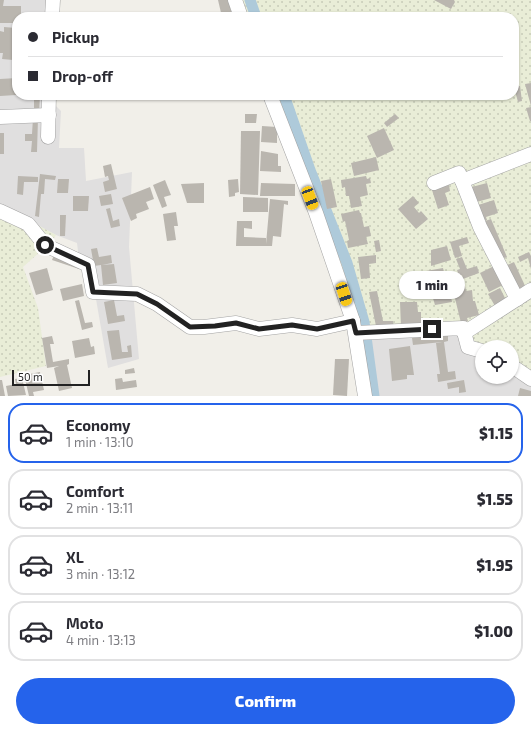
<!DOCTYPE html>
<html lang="en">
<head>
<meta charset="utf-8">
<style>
	body { margin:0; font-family:"Exo 2",sans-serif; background:#f7f7f7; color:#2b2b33; height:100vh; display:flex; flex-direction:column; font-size:15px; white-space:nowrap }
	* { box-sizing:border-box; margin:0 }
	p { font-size:13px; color:#7c7c81 }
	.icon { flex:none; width:22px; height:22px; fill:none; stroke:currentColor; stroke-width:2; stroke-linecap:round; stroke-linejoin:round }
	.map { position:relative; height:396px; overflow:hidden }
	.sheet { display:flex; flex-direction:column; background:#fff; flex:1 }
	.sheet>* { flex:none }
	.guide { position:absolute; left:12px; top:12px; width:507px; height:88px; border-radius:16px; box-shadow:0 1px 3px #0004; display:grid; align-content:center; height:88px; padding:0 16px; background:#fff }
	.controls { position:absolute; left:475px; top:340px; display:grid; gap:8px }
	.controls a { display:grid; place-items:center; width:44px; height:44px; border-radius:50%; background:#fff; box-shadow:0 1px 3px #0004; font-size:20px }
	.scale { position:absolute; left:12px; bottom:10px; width:78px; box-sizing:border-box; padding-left:4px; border:2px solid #222; border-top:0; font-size:11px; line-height:14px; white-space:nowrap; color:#222; -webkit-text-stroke:3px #fff; paint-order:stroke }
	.end { position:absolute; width:18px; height:18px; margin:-9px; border:5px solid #222; background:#fff; box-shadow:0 0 0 2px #fff }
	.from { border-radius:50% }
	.bubble { position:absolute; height:28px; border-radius:14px; background:#fff; box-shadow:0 1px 3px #0004; font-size:13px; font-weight:800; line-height:28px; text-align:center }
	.car { position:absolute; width:12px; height:24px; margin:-12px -6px; border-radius:5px; box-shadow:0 0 3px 1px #0007; background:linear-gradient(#f5c518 24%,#345 0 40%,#f5c518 0 76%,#345 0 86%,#f5c518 0) }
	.guide b { display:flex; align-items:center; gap:14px; height:38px; font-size:15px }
	.guide b+b { border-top:1px solid #e1e1e2 }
	.guide i { width:10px; height:10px; background:#2b2b33 }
	ul { padding:7px 0 0; list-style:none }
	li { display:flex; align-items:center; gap:12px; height:60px; margin:0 8px 6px; padding:0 8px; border:2px solid #e1e1e2; border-radius:16px }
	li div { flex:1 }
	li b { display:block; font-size:15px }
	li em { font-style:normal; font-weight:800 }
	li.on { border-color:#2563eb }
	li>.icon { width:36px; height:36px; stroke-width:1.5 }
	.action { display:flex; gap:8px; margin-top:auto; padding:8px 16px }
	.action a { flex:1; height:46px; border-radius:24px; background:#2563eb; color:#fff; font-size:16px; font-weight:800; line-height:46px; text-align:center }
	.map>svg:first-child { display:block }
	.residential { fill:#e0dfdf }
	.farmland { fill:url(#farmland-dots) }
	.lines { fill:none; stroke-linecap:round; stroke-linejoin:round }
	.canal { stroke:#aecada; stroke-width:11 }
	.building { fill:#bab6af }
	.minor-casing { stroke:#a3a3a3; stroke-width:15 }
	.minor { stroke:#fff; stroke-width:14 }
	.route { stroke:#222; stroke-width:5 }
</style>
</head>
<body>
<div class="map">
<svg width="531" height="396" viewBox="0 0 531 396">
	<defs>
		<pattern id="farmland-dots" width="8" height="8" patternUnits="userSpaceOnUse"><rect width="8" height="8" fill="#e9edd7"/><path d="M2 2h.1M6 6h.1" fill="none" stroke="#c8cbb8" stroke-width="1.8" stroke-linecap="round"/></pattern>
	</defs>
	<rect width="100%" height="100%" fill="#f1efe9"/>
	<g class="residential">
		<polygon points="0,0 53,0 52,17 17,17 17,95 51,95 51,101 61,111 59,148 84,148 86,181 132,172 129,247 139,359 108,368 89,259 79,259 77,243 56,235 0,205"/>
		<polygon points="463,328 482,351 482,377 512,377 512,366 531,379 531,396 365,396 356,333"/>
	</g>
	<g class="farmland">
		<polygon points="235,0 531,0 531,379 512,366 512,347 468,347 463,328 356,333 270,95 514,95 514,17 241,17"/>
		<polygon points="0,205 56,235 51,242 23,267 38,308 46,366 0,377"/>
	</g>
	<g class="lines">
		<g class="canal">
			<polyline points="250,0 256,17"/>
			<polyline points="284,95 310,170 347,263 364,322 374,396"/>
		</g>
	</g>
	<g class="building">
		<polygon points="0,0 4,0 3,6 21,6 21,17 17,17 17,23 0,23"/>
		<polygon points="218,0 228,0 233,17 222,17"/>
		<polygon points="434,0 454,0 455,2 451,9"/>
		<polygon points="4,27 16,28 13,60 2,59 3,53 0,53 0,31 4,32"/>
		<polygon points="17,78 17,84 15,84 16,95 0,96 0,79"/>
		<polygon points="531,83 531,106 525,84"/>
		<polygon points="520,86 522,101 518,102 514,87"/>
		<polygon points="34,95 40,95 39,113 34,112"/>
		<polygon points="531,107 531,121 530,121 526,108"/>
		<polygon points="245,114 257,114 256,123 245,123"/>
		<polygon points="395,114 399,118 387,127 384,123"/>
		<polygon points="33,118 38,118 37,152 31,152 32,141 25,141 25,134 32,134"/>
		<polygon points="262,126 277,127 277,143 261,142"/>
		<polygon points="384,128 394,150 377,158 367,136"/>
		<polygon points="241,131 260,131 258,195 240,194"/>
		<rect x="0" y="133" width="4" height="21"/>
		<polygon points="261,151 278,154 278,166 281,166 281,172 260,171"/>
		<polygon points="376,157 379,170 354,176 351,163"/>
		<polygon points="111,164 117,189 105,192 103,182 109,180 108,176 105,177 103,166"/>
		<polygon points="40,174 56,176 55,180 45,179 44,194 41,194 39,217 35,216"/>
		<polygon points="18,176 38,177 38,182 24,182 23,195 17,194"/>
		<polygon points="366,176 367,179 370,178 371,183 366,184 368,195 360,197 362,206 351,208 349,196 346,196 345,187 342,188 341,180"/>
		<polygon points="58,179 69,179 68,193 57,193"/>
		<polygon points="238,179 239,192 235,193 235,196 229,197 228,180"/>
		<polygon points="331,179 337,207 327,209 321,181"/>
		<polygon points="165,180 171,195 164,197 167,206 162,208 153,185"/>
		<polygon points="204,183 204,203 187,203 181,184"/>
		<polygon points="261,183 295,184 295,196 260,196"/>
		<polygon points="487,183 491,198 473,203 468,188"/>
		<polygon points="449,185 450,191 445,193 449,205 438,209 432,190"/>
		<polygon points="150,187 154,199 146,202 149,209 136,214 137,218 131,221 122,198"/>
		<polygon points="111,194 113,204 101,206 99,196"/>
		<polygon points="73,196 89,196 88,211 73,211"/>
		<polygon points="413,196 419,203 414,207 419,213 421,211 428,219 416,229 398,209"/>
		<polygon points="243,197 268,198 268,212 243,212"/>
		<polygon points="270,199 288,201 288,205 284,204 281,237 273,236 272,246 236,246 237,221 252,221 252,229 244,228 244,237 266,238 266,244"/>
		<polygon points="494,200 498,213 486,217 487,220 480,222 475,206"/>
		<polygon points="110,208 113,221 119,219 120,226 111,228 106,209"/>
		<polygon points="359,210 360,213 361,213 364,227 369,226 371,236 366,237 368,244 348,248 347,241 349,240 345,221 343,222 341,214"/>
		<polygon points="176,212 178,226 174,226 176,240 167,241 163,214"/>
		<polygon points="60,215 66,215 65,236 60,236"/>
		<polygon points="491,219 507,257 498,260 485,221"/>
		<polygon points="467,237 469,243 459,246 462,256 455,258 450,242"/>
		<polygon points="379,240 381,251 376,252 374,241"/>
		<polygon points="447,246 451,260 431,266 431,250"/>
		<polygon points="97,248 99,257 111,255 112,263 102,265 114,264 117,283 103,285 101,265 94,266 91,249"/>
		<polygon points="529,252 531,256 531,269 528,258 520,262 518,257"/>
		<polygon points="54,255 80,264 79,269 52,260"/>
		<polygon points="376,255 376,263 369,264 370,278 361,279 358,257"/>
		<polygon points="462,257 467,269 477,266 479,273 463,279 462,275 459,276 457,270 460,269 456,259"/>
		<polygon points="514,262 527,290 517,295 503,267"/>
		<polygon points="496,265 505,284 489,292 480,273"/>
		<polygon points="47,268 53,290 36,295 29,273"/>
		<polygon points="443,268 446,280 439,282 438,277 428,280 426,271"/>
		<polygon points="464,282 466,291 472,290 473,301 475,301 479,315 467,318 468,321 461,323 452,286"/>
		<polygon points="82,284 84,296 63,301 60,289"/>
		<polygon points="500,288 506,300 495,306 488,294"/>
		<polygon points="377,291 383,321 393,321 394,328 376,326 369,292"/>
		<polygon points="450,292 452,302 435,305 432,295"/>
		<polygon points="79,300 85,323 92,322 93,327 82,330 75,301"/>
		<polygon points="114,300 117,316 124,315 125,321 108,324 104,302"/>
		<polygon points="400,302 417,302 418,312 421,312 421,323 415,323 415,326 401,327"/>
		<polygon points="119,330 122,352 128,352 127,346 131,345 132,357 112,360 107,331"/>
		<polygon points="448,334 448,341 444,342 448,372 455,371 456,379 438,382 437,374 440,374 436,343 442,342 413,345 412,338"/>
		<polygon points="52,336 54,344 50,344 53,362 69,359 69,364 67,365 72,388 59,391 54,368 59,366 47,368 42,338"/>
		<polygon points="89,338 91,347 94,346 95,354 75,358 72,341"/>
		<polygon points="410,346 414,375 407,375 407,379 392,381 389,349"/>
		<polygon points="335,359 349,359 347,396 333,395"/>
		<polygon points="134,368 135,373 125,374 125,370"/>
		<polygon points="40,372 44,390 33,392 34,396 29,396 24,375"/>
		<polygon points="22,378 26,395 8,396 6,386 16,384 15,379"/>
		<polygon points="122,378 123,382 136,380 137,387 116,390 115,379"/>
		<polygon points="0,380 2,380 5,396 0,396"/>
		<polygon points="464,380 466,392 459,393 459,387 448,389 447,383"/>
		<polygon points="520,388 531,391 531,396 518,396"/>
	</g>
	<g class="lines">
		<g class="minor-casing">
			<g id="minor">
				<polyline points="235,0 241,17"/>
				<polyline points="52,17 53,0"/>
				<polyline points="270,95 316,213 353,321 365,396"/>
				<polyline points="0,117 49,115"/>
				<polyline points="48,137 49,95"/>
				<polyline points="462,181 531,154"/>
				<polyline points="434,183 459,173 480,227 517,299"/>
				<polyline points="0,211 28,224 45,245 88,265 93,292 137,294 157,304 190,327 204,327 236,323 259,329 292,325 317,329 353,321"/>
				<polyline points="356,333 463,328 468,347 482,351"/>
				<polyline points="464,333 531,290"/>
				<polyline points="512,366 531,379"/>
			</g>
		</g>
		<use href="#minor" class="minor"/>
	</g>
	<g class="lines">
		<polyline class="route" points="45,245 88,265 93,292 137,294 157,304 190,327 215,326 236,323 259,329 292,325 317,329 353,321 356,333 432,329"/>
	</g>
</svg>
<div class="controls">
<a><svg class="icon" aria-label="locate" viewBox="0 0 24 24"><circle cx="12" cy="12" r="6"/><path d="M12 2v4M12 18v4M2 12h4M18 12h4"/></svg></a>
</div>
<div class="scale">50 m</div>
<i class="end from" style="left:45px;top:245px"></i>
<i class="end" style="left:432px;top:329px"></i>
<div class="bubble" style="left:399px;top:271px;width:66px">1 min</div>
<i class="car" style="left:310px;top:198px;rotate:159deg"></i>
<i class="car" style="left:344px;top:294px;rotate:162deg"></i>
<div class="guide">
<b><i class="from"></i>Pickup</b>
<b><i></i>Drop-off</b>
</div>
</div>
<section class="sheet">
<ul>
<li class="on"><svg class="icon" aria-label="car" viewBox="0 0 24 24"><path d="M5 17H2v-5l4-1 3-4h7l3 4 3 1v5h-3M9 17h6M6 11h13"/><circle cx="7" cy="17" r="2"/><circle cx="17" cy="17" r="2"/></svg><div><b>Economy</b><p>1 min · 13:10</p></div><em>$1.15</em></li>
<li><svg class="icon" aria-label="car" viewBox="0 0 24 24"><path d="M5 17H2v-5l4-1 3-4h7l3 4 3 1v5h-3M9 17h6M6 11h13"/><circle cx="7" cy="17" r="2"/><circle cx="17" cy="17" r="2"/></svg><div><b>Comfort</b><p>2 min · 13:11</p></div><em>$1.55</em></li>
<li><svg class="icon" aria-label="car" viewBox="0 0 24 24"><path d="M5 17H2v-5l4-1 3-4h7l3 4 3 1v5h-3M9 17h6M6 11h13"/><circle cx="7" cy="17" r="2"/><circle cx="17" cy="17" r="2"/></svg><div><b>XL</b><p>3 min · 13:12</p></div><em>$1.95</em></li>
<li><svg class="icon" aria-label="car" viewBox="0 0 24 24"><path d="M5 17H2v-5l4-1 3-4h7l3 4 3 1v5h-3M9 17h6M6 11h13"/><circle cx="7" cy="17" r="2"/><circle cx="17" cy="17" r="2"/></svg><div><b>Moto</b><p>4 min · 13:13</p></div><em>$1.00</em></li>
</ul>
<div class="action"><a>Confirm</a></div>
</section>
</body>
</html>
